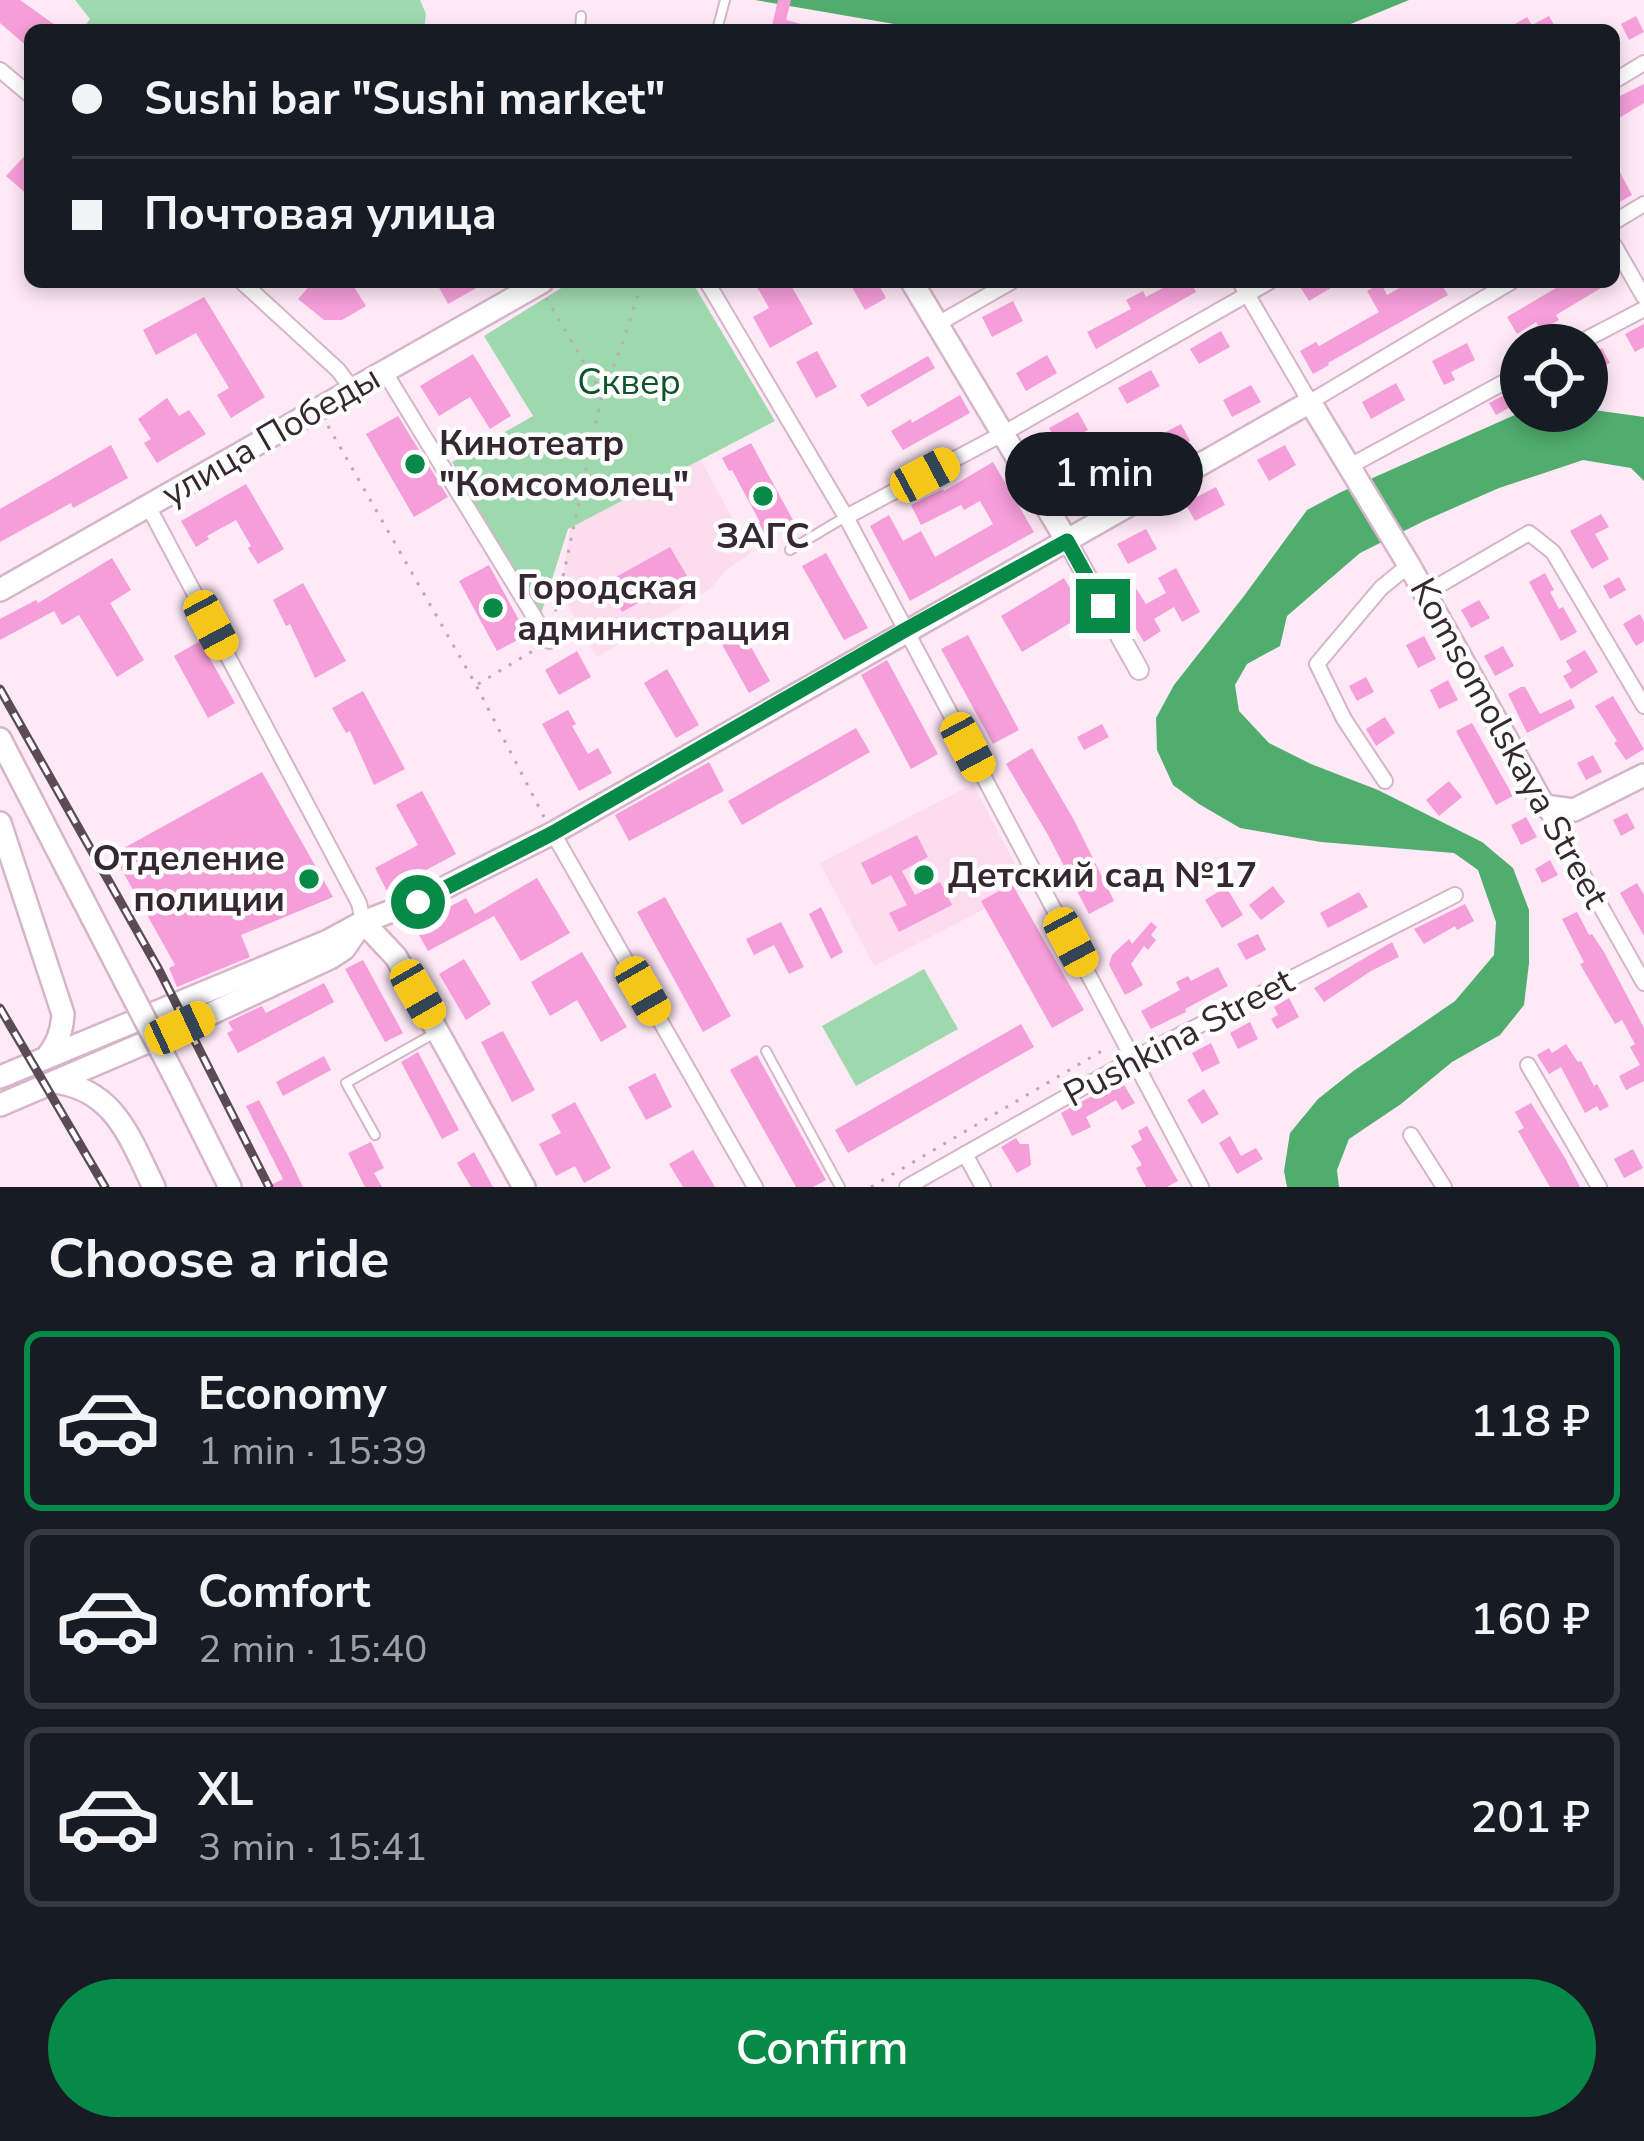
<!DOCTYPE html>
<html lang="en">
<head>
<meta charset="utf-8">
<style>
	body { margin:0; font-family:"Nunito Sans",sans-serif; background:#242831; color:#f1f3f6; height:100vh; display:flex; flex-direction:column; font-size:45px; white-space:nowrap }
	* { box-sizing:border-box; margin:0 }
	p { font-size:39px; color:#9ea1a6 }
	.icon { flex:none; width:66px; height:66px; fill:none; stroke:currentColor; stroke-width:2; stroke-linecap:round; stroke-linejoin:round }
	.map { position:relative; height:1187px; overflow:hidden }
	.details { display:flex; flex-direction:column; background:#171b24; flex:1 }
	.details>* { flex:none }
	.top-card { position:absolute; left:24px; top:24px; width:1596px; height:264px; border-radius:18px; box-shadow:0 6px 18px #0003; display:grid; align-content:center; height:264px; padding:0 48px; background:#171b24 }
	.controls { position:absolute; left:1500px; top:324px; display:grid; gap:24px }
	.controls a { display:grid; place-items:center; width:108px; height:108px; border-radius:50%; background:#171b24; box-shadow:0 6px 18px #0003; font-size:60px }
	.end { position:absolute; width:54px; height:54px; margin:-27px; border:15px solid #078a47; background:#fff; box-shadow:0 0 0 6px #fff }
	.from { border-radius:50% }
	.bubble { position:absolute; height:84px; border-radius:42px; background:#171b24; box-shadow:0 6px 18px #0003; font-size:39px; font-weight:600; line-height:84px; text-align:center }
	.car { position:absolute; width:36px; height:72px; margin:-36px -18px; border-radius:15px; box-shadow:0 0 9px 3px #0007; background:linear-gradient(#f5c518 24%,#345 0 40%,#f5c518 0 76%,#345 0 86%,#f5c518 0) }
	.top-card b { display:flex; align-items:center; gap:42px; height:114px; font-size:45px }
	.top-card b+b { border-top:3px solid #363941 }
	.top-card i { width:30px; height:30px; background:#f1f3f6 }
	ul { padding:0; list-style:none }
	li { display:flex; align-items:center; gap:36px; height:180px; margin:0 24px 18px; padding:0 24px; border:6px solid #363941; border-radius:18px }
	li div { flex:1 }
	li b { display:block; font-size:45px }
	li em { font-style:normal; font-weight:600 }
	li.active { border-color:#078a47 }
	li>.icon { width:108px; height:108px; stroke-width:1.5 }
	h2 { padding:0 48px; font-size:54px; line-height:144px }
	.primary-button { display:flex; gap:24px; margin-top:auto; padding:24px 48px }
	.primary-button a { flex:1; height:138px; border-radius:72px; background:#078a47; color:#fff; font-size:48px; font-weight:600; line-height:138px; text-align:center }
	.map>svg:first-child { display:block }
	.built { fill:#fddcf0 }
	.green { fill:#9ed9ae }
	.water { fill:#50ad6e }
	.building { fill:#f69ed9 }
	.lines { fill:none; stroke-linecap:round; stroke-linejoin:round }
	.service-casing { stroke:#d6b5ca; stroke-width:12 }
	.minor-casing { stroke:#d6b5ca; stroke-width:18 }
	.tertiary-casing { stroke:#d6b5ca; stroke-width:22 }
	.secondary-casing { stroke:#d6b5ca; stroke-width:26 }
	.path { stroke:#bdaab6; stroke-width:3; stroke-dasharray:3 9; stroke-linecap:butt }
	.service { stroke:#fff; stroke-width:8 }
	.minor { stroke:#fff; stroke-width:14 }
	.tertiary { stroke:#fff; stroke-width:18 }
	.secondary { stroke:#fff; stroke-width:21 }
	.rail-casing { stroke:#5a4b54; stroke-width:9 }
	.rail { stroke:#fdfdfd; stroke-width:4.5; stroke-dasharray:14; stroke-linecap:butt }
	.secondary-bridge-casing { stroke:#d6b5ca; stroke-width:26; stroke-linecap:butt }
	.secondary-bridge { stroke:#fff; stroke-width:21 }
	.route { stroke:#078a47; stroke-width:15 }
	.poi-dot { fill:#078a47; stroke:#fdfdfd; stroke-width:4.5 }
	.labels { text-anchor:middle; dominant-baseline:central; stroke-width:9; stroke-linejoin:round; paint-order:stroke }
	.park-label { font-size:36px; fill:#0e542b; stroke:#fdfdfd }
	.street-label { font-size:36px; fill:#352830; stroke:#fdfdfd }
	.poi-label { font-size:36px; font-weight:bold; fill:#352830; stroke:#fdfdfd; text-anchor:start }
</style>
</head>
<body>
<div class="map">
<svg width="1644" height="1187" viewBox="0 0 1644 1187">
	<rect width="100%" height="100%" fill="#fee9f6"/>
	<g class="built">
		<polygon points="697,453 751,553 728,568 710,589 597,657 561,593 571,522"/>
		<polygon points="973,784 1027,887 874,966 820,863"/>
	</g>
	<g class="green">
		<polygon points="75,0 420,0 426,14 424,30 82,30 90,19"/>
		<polygon points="571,282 692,282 775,421 568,529 539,620 452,462 533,416 484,336"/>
		<polygon points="924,969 958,1029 856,1086 822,1026"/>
	</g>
	<g class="water">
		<polygon points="755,0 1409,0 1336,30 1034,30 972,24 923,29"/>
		<polygon points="1587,409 1644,417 1644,481 1631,468 1583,460 1499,488 1424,521 1360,553 1287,616 1280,646 1247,664 1235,685 1239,711 1269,743 1311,764 1378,790 1482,842 1513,868 1529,910 1529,963 1524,1005 1500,1035 1452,1062 1401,1104 1349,1139 1337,1170 1339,1187 1287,1187 1284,1171 1290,1133 1318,1099 1352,1072 1455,1001 1494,955 1496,922 1478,870 1454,853 1321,842 1240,828 1199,804 1173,785 1157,750 1156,718 1174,685 1244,596 1307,510 1341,492 1517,414"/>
	</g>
	<g class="building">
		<polygon points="0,0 20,0 62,30 30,30 30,49 0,23"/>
		<polygon points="778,0 791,0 786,20 809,26 809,30 771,30"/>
		<polygon points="1549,16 1557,30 1504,30 1527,17 1532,25"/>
		<polygon points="1636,16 1644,32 1629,40 1621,24"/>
		<polygon points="1644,84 1644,103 1614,121 1614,99"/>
		<polygon points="30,150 30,197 6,176"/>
		<polygon points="1614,161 1632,195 1614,205"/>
		<polygon points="313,282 351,282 366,306 342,320 324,320 298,299"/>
		<polygon points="436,282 487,282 448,304"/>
		<polygon points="754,282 789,282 813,324 770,348 753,317 769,308"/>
		<polygon points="849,282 877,282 886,298 865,310"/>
		<polygon points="1174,282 1191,282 1196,292 1096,349 1087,332 1131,309 1126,300 1143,291 1146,297"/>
		<polygon points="1297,282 1341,282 1309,301"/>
		<polygon points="1410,282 1440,282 1448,295 1328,363 1329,365 1313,374 1300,351 1316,342 1319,346 1379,312 1367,291 1381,283 1387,295"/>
		<polygon points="1566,282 1611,282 1556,315 1559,320 1541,330 1536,322 1517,334 1507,317"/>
		<polygon points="204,297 265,397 231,418 217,395 229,388 196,333 156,355 143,330"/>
		<polygon points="1013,301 1023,321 992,337 982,317"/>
		<polygon points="1644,324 1644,347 1635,352 1625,334"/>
		<polygon points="1221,331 1230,347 1199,364 1190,349"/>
		<polygon points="1467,343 1475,360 1451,372 1455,380 1444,385 1432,361"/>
		<polygon points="1602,348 1610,363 1587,374 1587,355"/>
		<polygon points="817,351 837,387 816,398 796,362"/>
		<polygon points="473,354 511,416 490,429 470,397 439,416 420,386"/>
		<polygon points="1047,355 1057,373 1026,391 1016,373"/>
		<polygon points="928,356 935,368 868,407 860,395"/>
		<polygon points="1151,370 1160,386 1127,404 1118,388"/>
		<polygon points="1396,383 1405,400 1371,419 1362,402"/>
		<polygon points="1251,385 1261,402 1232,417 1223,400"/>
		<polygon points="1521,386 1521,401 1496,415 1489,403"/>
		<polygon points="960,395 970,413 903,450 891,431 911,419 912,423"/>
		<polygon points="167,398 179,416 189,410 206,434 157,463 144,443 151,439 138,419"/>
		<polygon points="1078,412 1088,430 1059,445 1049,428"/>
		<polygon points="398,416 448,497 414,517 366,434"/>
		<polygon points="1181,424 1190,441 1159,458 1149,441"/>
		<polygon points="751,443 793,520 764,535 757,523 760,522 732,470 729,471 722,458"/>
		<polygon points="111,445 128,478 73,508 71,503 0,542 0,509"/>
		<polygon points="1285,445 1296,465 1269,481 1257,460"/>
		<polygon points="993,462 1034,532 910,601 870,526 889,515 903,541 921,531 935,557 993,524 980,501 964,510 961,505 921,525 911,505 943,489 944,491"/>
		<polygon points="1110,463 1121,481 1088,500 1078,483"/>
		<polygon points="246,484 284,549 258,564 248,548 251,546 236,520 207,536 209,539 196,547 181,521"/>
		<polygon points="1216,487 1225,505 1195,521 1185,503"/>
		<polygon points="1601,514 1609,527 1595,534 1609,559 1592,569 1570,531"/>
		<polygon points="1146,529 1157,549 1128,564 1117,544"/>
		<polygon points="670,547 687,576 622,612 605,583"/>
		<polygon points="826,553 868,628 844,640 802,566"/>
		<polygon points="112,558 131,590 110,603 144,660 117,677 79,615 62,625 54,611 0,640 0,619 36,600 38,603"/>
		<polygon points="489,565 527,635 497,651 459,581"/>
		<polygon points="1176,568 1200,612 1182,622 1174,607 1154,619 1161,631 1144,642 1117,598 1135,587 1146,604 1166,593 1158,578"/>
		<polygon points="1545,573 1554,590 1550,592 1559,609 1563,607 1577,632 1561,641 1529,582"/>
		<polygon points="1619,577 1626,590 1610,599 1603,586"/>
		<polygon points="1064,578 1085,614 1022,652 1001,616"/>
		<polygon points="303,583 346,661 315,678 290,624 286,626 273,600"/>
		<polygon points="1479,600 1490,618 1471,628 1461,610"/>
		<polygon points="1640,614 1644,622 1644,641 1636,646 1623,624"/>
		<polygon points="736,620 770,681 749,693 715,632"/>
		<polygon points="968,635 1019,730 993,744 941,649"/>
		<polygon points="1424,636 1436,659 1418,668 1406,645"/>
		<polygon points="200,641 235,703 208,718 174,656"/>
		<polygon points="1503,646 1514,666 1495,676 1484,656"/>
		<polygon points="1585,650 1598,672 1571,689 1563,676 1572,671 1566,661"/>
		<polygon points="577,651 591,677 559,695 545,670"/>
		<polygon points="887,660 938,754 911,769 861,675"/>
		<polygon points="667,669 699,725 676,738 644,683"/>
		<polygon points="1366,677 1374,692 1357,701 1349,686"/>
		<polygon points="1448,680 1458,700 1439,709 1430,690"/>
		<polygon points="1521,687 1525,687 1540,714 1571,699 1575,708 1527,733 1508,694"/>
		<polygon points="363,691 405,769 374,785 350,731 346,733 332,708"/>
		<polygon points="1613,696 1644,749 1626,760 1614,743 1617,741 1595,706"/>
		<polygon points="568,710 576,724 572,726 588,754 598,748 612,773 579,791 542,724"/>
		<polygon points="1385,717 1395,733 1376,746 1366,729"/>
		<polygon points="1472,723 1513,796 1496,805 1456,731"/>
		<polygon points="1102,724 1109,737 1084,750 1077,737"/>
		<polygon points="856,728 870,752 742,825 728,801"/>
		<polygon points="1032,748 1074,820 1114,901 1089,914 1048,835 1006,764"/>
		<polygon points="1593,755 1602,772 1586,780 1577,763"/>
		<polygon points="709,762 724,791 629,841 615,815"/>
		<polygon points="262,772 333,897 241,935 250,957 177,987 169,968 175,965 113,854"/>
		<polygon points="1449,781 1462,797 1439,816 1426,800"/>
		<polygon points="422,791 456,854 387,891 375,868 418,845 396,805"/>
		<polygon points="1627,813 1635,828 1621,836 1613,820"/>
		<polygon points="1526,817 1537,837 1521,845 1511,825"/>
		<polygon points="917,835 928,857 902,871 915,895 940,882 952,905 899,932 889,913 907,905 891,875 872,885 861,863"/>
		<polygon points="1550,860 1558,875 1542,883 1535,869"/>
		<polygon points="537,878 570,933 521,961 494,916 428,951 414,926 466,898 475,914"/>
		<polygon points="1637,883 1644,895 1644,936 1620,893"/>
		<polygon points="1012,884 1084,1010 1052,1028 981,901"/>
		<polygon points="1273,886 1285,902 1261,920 1249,905"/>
		<polygon points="1226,887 1243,915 1222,928 1205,900"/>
		<polygon points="1359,892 1368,907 1328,928 1320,913"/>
		<polygon points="665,897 731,1016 703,1032 637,912"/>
		<polygon points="1465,904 1474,921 1457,930 1455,926 1424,944 1414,929"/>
		<polygon points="821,907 843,952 831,959 809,914"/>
		<polygon points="1577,912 1589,935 1592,934 1604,952 1644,1028 1644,1081 1626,1090 1619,1076 1640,1065 1630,1047 1635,1044 1622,1020 1615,1024 1580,964 1584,962 1562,919"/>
		<polygon points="781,922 804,967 789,974 774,945 754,955 746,939"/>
		<polygon points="1151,922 1157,927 1151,935 1156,940 1148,950 1144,946 1131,964 1143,985 1125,995 1109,965 1112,955 1129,939 1132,944"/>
		<polygon points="1258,934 1266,950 1246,960 1237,944"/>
		<polygon points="1392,942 1399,957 1371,971 1324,1002 1314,988"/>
		<polygon points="582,952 627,1027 601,1042 577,1000 550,1016 531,982"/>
		<polygon points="464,959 491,1004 466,1020 439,974"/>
		<polygon points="363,960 403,1033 385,1042 345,969"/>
		<polygon points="1218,967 1228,986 1185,1009 1186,1012 1151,1029 1141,1011 1180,990 1176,982 1188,976 1191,981"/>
		<polygon points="324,983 334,1002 238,1053 227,1033 233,1030 228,1022 262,1006 266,1013"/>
		<polygon points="1289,998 1299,1017 1277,1029 1271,1019 1278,1015 1274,1007"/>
		<polygon points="1250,1022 1258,1039 1238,1049 1230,1033"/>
		<polygon points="1021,1024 1034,1047 848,1153 835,1130"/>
		<polygon points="503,1031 535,1090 512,1102 481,1042"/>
		<polygon points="1211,1043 1220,1063 1202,1072 1192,1053"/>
		<polygon points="1566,1044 1578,1062 1581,1061 1594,1086 1597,1084 1609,1106 1600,1111 1597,1106 1585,1113 1561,1067 1549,1074 1537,1055 1549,1048 1552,1053"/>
		<polygon points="418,1052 459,1130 442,1139 401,1062"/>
		<polygon points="757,1055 826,1180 813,1187 796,1187 730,1070"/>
		<polygon points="324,1056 331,1070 283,1096 276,1082"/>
		<polygon points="655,1073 672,1107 646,1120 628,1087"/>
		<polygon points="1121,1080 1135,1103 1122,1110 1116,1100 1086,1117 1091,1127 1072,1136 1061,1113"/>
		<polygon points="1204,1089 1219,1114 1202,1124 1187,1100"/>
		<polygon points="259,1100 289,1158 303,1187 267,1187 283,1179 246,1106"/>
		<polygon points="575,1102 611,1168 584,1183 575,1166 556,1176 539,1144 561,1133 551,1115"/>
		<polygon points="1531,1103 1565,1158 1580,1187 1550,1187 1518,1131 1524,1128 1515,1112"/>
		<polygon points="1147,1126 1178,1181 1167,1187 1146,1187 1136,1168 1142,1165 1131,1146 1142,1140 1138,1131"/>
		<polygon points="1230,1136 1241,1156 1256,1148 1263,1159 1237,1174 1219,1143"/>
		<polygon points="1016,1138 1020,1144 1029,1144 1031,1165 1017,1173 1001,1147"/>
		<polygon points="371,1142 384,1168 374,1173 382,1187 365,1187 348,1153"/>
		<polygon points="1633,1149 1643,1168 1624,1178 1614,1159"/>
		<polygon points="693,1150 715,1187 683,1187 669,1164"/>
		<polygon points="474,1152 493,1187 471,1187 457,1163"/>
	</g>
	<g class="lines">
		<g class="service-casing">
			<g id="service">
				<polyline points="580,30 581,16"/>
				<polyline points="717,30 725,0"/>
				<polyline points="790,550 845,517"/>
				<polyline points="766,1051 840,1187"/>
				<polyline points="375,1135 346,1083 437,1032"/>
			</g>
		</g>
		<g class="minor-casing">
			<g id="minor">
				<polyline points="0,70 30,95"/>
				<polyline points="1614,81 1644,63"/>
				<polyline points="1614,222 1644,204"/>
				<polyline points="1614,245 1644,297"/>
				<polyline points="242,282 338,370 353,390"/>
				<polyline points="707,282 846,517 1201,1187"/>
				<polyline points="1240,282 1310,402 1511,282"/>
				<polyline points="936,325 1011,282"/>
				<polyline points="1575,345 1644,309"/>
				<polyline points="384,371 549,641"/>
				<polyline points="1350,466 1521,373"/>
				<polyline points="148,506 359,903 363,922"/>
				<polyline points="846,517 1004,433 1269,282"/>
				<polyline points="1424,594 1529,533 1553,552 1644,706"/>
				<polyline points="1385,781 1344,719 1317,664 1381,588 1409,565"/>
				<polyline points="1544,806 1644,983"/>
				<polyline points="553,833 755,1187"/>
				<polyline points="1528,1065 1599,1187"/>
				<polyline points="1411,1135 1444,1187"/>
				<polyline points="965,1154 983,1187"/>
				<polyline points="907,1187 1133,1059 1455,895"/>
			</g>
		</g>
		<g class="tertiary-casing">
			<polyline id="tertiary" points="1067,541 1139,670"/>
		</g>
		<g class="secondary-casing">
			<g id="secondary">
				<polyline points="912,282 1067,541"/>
				<polyline points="0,590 542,282"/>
				<polyline points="0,739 125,981"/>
				<path d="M0,823L63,1014C62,1032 57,1044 46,1058"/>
				<polyline points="363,922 396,957 524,1187"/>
				<polyline points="0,1077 328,941 363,922 418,901 553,833 1310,402 1409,565 1544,806 1574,810 1644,775"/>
				<path d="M56,1082C116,1091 130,1139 154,1187"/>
				<polyline points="180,1087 230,1187"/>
				<polyline points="0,1105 180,1028 330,958 344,949 355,933"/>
			</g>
		</g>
		<g class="path">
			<polyline points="546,298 602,393"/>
			<polyline points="328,426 476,685 544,817"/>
			<polyline points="553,623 602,395 623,342 642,282"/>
			<polyline points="478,684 536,649"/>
			<polyline points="871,1187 1105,1049"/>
		</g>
		<use href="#service" class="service"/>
		<use href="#minor" class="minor"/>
		<use href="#tertiary" class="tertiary"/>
		<use href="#secondary" class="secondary"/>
		<g class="rail-casing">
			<g id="rail">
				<polyline points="0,689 158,968 269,1187"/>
				<polyline points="0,1008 105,1187"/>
			</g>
		</g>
		<use href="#rail" class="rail"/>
		<g class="secondary-bridge-casing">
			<polyline id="secondary-bridge" points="125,981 180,1087"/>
		</g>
		<use href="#secondary-bridge" class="secondary-bridge"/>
	</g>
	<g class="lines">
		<polyline class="route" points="418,902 553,833 905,630 1067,541 1103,606"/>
	</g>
	<g class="poi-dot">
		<circle cx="415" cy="464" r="12"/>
		<circle cx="763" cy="496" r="12"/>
		<circle cx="493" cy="608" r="12"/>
		<circle cx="924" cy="875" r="12"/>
		<circle cx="309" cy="879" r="12"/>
	</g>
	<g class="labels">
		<g class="park-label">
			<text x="629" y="382">Сквер</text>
		</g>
		<g class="street-label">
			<text transform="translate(271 436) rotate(-30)">улица Победы</text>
			<text transform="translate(1509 743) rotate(61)">Komsomolskaya Street</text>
			<text transform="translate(1179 1038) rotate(-28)">Pushkina Street</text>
		</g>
		<g class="poi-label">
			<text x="439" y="443">Кинотеатр<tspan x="439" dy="41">"Комсомолец"</tspan></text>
			<text x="763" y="536" text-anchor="middle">ЗАГС</text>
			<text x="517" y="587">Городская<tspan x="517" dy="41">администрация</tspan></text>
			<text x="285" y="858" text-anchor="end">Отделение<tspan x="285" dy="41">полиции</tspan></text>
			<text x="948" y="875">Детский сад №17</text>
		</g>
	</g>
</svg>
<div class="controls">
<a><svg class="icon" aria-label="locate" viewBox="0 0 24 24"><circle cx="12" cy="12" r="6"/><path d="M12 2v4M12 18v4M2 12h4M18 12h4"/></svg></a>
</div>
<i class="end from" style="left:418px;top:902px"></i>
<i class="end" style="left:1103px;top:606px"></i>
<div class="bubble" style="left:1005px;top:432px;width:198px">1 min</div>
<i class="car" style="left:925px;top:475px;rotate:62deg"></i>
<i class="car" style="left:211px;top:625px;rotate:152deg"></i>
<i class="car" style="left:968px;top:747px;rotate:152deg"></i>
<i class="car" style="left:1071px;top:942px;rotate:152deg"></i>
<i class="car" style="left:643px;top:991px;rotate:150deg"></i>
<i class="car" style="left:418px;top:994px;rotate:150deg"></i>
<i class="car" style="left:180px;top:1028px;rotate:65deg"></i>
<div class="top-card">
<b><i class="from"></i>Sushi bar &quot;Sushi market&quot;</b>
<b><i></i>Почтовая улица</b>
</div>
</div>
<section class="details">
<h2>Choose a ride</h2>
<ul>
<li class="active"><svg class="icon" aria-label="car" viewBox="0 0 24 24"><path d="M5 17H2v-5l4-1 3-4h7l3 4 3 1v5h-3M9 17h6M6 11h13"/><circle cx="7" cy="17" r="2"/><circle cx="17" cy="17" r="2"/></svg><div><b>Economy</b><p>1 min · 15:39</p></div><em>118 ₽</em></li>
<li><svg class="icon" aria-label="car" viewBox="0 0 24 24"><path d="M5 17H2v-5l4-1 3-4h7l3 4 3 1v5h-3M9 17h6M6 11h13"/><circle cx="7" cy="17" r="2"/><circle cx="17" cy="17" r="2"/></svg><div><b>Comfort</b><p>2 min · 15:40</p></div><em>160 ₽</em></li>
<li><svg class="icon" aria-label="car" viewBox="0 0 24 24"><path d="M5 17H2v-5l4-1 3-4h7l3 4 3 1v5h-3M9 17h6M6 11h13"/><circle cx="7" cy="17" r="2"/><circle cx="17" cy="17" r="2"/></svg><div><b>XL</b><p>3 min · 15:41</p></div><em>201 ₽</em></li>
</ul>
<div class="primary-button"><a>Confirm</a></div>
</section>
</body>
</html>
